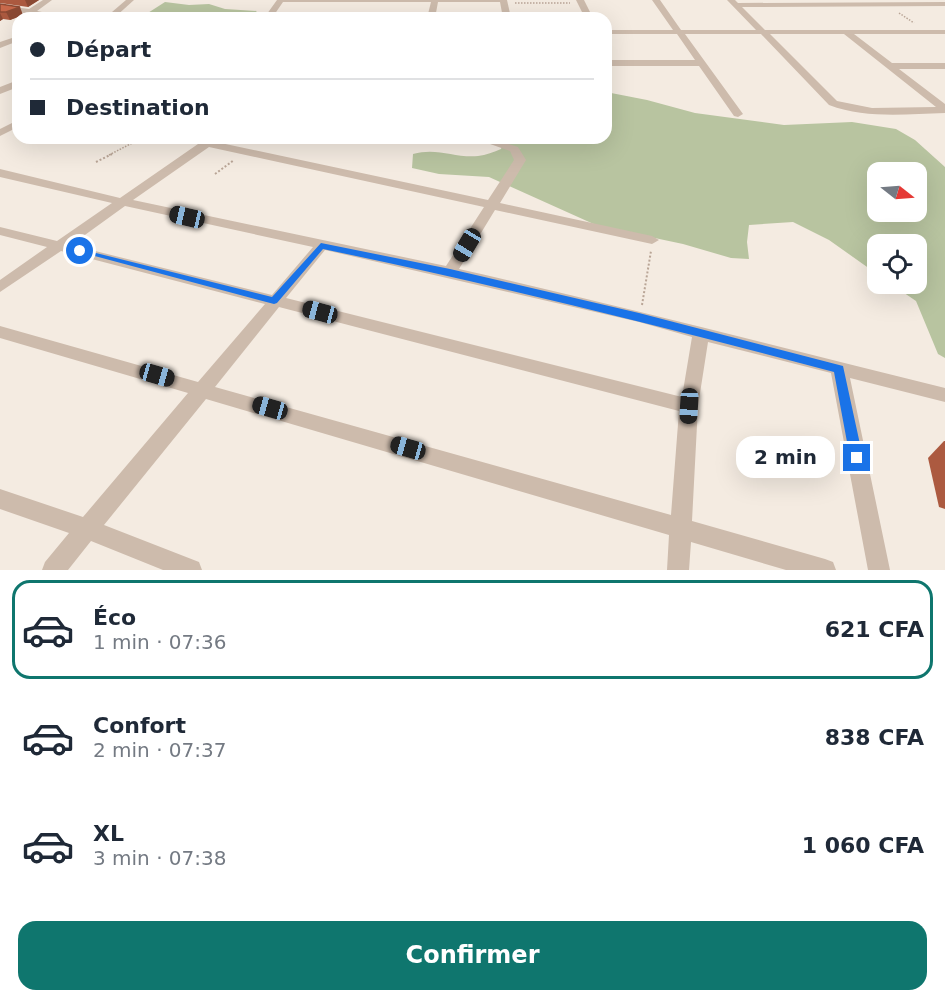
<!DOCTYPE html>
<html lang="fr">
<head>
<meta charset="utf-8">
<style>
	body { margin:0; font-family:"DejaVu Sans",sans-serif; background:#f6f6f7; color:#1f2937; height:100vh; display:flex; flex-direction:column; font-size:22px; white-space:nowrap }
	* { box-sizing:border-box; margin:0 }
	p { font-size:20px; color:#747a83 }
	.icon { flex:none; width:33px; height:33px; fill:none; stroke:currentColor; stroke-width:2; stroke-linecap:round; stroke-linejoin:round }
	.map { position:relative; height:570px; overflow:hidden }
	.panel { display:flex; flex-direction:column; background:#fff; flex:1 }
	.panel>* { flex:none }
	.guide { position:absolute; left:12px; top:12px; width:600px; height:132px; border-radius:18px; box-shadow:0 6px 24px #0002; display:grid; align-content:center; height:132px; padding:0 18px; background:#fff }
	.needle { width:39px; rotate:107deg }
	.controls { position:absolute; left:867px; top:162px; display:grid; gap:12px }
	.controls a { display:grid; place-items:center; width:60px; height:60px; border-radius:12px; background:#fff; box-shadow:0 6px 24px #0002; font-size:30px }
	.end { position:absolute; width:27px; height:27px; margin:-14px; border:8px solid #1a73e8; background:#fff; box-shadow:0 0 0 3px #fff }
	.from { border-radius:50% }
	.bubble { position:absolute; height:42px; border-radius:18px; background:#fff; box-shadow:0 6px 24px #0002; font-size:20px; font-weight:700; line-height:42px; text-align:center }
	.car { position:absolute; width:18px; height:36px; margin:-18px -9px; border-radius:8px; box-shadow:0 0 4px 2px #0007; background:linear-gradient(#222 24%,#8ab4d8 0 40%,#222 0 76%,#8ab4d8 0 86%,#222 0) }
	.guide b { display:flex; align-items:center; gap:21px; height:57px; font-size:22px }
	.guide b+b { border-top:2px solid #e0e1e3 }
	.guide i { width:15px; height:15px; background:#1f2937 }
	ul { padding:10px 0 0; list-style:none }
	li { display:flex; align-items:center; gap:18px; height:99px; margin:0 12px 9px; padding:0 6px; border:3px solid transparent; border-radius:18px }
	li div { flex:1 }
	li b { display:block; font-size:22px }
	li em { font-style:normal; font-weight:700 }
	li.active { border-color:#0f766e }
	li>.icon { width:54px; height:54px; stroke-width:1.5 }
	.action { display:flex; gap:12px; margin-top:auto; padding:12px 18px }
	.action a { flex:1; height:69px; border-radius:18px; background:#0f766e; color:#fff; font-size:24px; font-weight:700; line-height:69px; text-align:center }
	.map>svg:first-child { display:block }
	.green { fill:#b8c4a0; fill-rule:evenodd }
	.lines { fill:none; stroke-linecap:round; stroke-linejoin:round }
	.path-far1 { stroke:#b9a596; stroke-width:1.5; stroke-dasharray:1.5 1.5; stroke-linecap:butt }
	.path { stroke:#b9a596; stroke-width:2; stroke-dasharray:2 2; stroke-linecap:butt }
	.minor { fill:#cdbbac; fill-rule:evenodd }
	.wall { fill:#ac5a40 }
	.shaded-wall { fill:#8c4a34 }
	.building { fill:#c8694b; stroke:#8c4a34; stroke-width:1.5 }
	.route { fill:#1a73e8 }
</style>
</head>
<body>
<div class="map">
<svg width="945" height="570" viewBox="0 0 945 570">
	<rect width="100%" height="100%" fill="#f4ebe1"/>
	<g class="green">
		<polygon points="165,2 189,5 209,4 225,9 257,11 250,17 236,18 140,18"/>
		<path d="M606,92L647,100L695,113L784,125L852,122L896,129L915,140L945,167V358L938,354L916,301L891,284H916V244H878L877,274L829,240L793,222L749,225L747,242L749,259L731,258L683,244L598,226L489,177L439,174L412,168L413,154C437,147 454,158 478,156C486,155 494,152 501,149L505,138H606ZM878,172H916V212H878Z"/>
	</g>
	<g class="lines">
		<g class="path-far1">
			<polyline points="515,3 570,3"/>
			<polyline points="899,13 914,23"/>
			<polyline points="109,155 142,138"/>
		</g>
		<g class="path">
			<polyline points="96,162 112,154"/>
			<polyline points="215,174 234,160"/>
			<polyline points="642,305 651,251"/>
		</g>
		<g class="minor">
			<polygon points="43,0 52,0 37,11 72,18 54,18 0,9 0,5 29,9"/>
			<polygon points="126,0 134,0 114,18 105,18"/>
			<polygon points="277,0 507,0 511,18 503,18 500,2 438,2 435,18 427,18 431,2 283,2 272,18 264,18"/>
			<polygon points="576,0 584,0 593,18 585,18"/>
			<path d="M652,0H660L681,30H756L727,0H735L738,3L945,2V6L742,7L765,30H945V34H854L892,63H945V69H899L945,104V113C906,114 866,119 829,105L761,34H685L743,114L738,117L734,116L699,66H606V60H695L677,34H606V30H673ZM770,34H844L936,107L872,108L837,101Z"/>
			<polygon points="18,36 18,41 0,48 0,42"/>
			<polygon points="18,80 18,87 0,94 0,87"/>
			<polygon points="18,120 18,127 0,136 0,129"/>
			<path d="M179,138H216V142L488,200L514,160L510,151L473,138H490L518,147L526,160L500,203L652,236L659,240L652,244L495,210L459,269C622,306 783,348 945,388V402L850,378L890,570H868L831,373L708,342L698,406L692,521L825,559L833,562L836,570H786L691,542L689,570H667L669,535L206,399L104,525L199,562L202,570H163L91,541L68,570H42L45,562L69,533L0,509V489L83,517L188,393L0,338V326L198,382L265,304L61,251L0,292V280L47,247L0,235V227L57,241L112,203L0,177V169L120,198L198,144ZM209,147L484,207L446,266L133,200ZM125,206L313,247L272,295L71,245ZM325,250L639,322L692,337L682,397L286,298ZM279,307L679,411L671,515L215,387Z"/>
		</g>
	</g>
	<g class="wall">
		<polygon points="0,0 39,0 28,7 0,3"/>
		<polygon points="0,4 23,15 10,20 3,19 0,21"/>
		<polygon points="944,441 945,441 945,509 939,507 928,458"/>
	</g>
	<g class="shaded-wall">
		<polygon points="25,0 39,0 28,7"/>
		<polygon points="20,7 23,15 10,20 6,12"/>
		<polygon points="0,13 3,19 0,21"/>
	</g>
	<polygon class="building" points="0,4 20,7 6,12 0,12"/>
	<path class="route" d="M321,243L450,269L639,313L843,366L863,458L857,464L850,458L834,372C665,327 495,285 323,249L277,303L274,304L76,251L80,249L272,297Z"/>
</svg>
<div class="controls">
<a><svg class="needle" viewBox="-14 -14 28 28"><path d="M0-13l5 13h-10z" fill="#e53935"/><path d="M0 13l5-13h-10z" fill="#747a83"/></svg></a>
<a><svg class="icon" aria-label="locate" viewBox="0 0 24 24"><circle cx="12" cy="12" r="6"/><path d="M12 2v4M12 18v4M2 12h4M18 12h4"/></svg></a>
</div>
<i class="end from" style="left:80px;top:251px"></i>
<i class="end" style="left:857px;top:458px"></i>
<div class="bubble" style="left:736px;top:436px;width:99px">2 min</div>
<i class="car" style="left:187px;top:217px;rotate:283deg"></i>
<i class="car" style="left:467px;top:245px;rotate:211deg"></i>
<i class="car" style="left:320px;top:312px;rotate:285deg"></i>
<i class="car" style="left:157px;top:375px;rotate:106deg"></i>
<i class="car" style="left:689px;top:406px;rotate:183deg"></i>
<i class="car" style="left:270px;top:408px;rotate:286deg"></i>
<i class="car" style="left:408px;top:448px;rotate:286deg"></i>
<div class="guide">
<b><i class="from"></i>Départ</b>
<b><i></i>Destination</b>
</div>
</div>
<section class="panel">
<ul>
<li class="active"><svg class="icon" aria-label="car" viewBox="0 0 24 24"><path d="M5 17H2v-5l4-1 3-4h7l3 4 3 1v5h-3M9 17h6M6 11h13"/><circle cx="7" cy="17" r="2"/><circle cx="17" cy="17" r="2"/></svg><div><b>Éco</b><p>1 min · 07:36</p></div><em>621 CFA</em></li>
<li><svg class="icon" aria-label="car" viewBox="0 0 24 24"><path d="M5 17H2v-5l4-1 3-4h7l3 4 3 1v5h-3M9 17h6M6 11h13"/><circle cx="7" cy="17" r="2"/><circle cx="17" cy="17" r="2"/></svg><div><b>Confort</b><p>2 min · 07:37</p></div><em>838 CFA</em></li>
<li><svg class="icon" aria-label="car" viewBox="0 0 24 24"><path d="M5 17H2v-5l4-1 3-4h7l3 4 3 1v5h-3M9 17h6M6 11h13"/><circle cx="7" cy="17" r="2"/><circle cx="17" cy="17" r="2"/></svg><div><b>XL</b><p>3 min · 07:38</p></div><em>1 060 CFA</em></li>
</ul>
<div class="action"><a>Confirmer</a></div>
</section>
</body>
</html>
